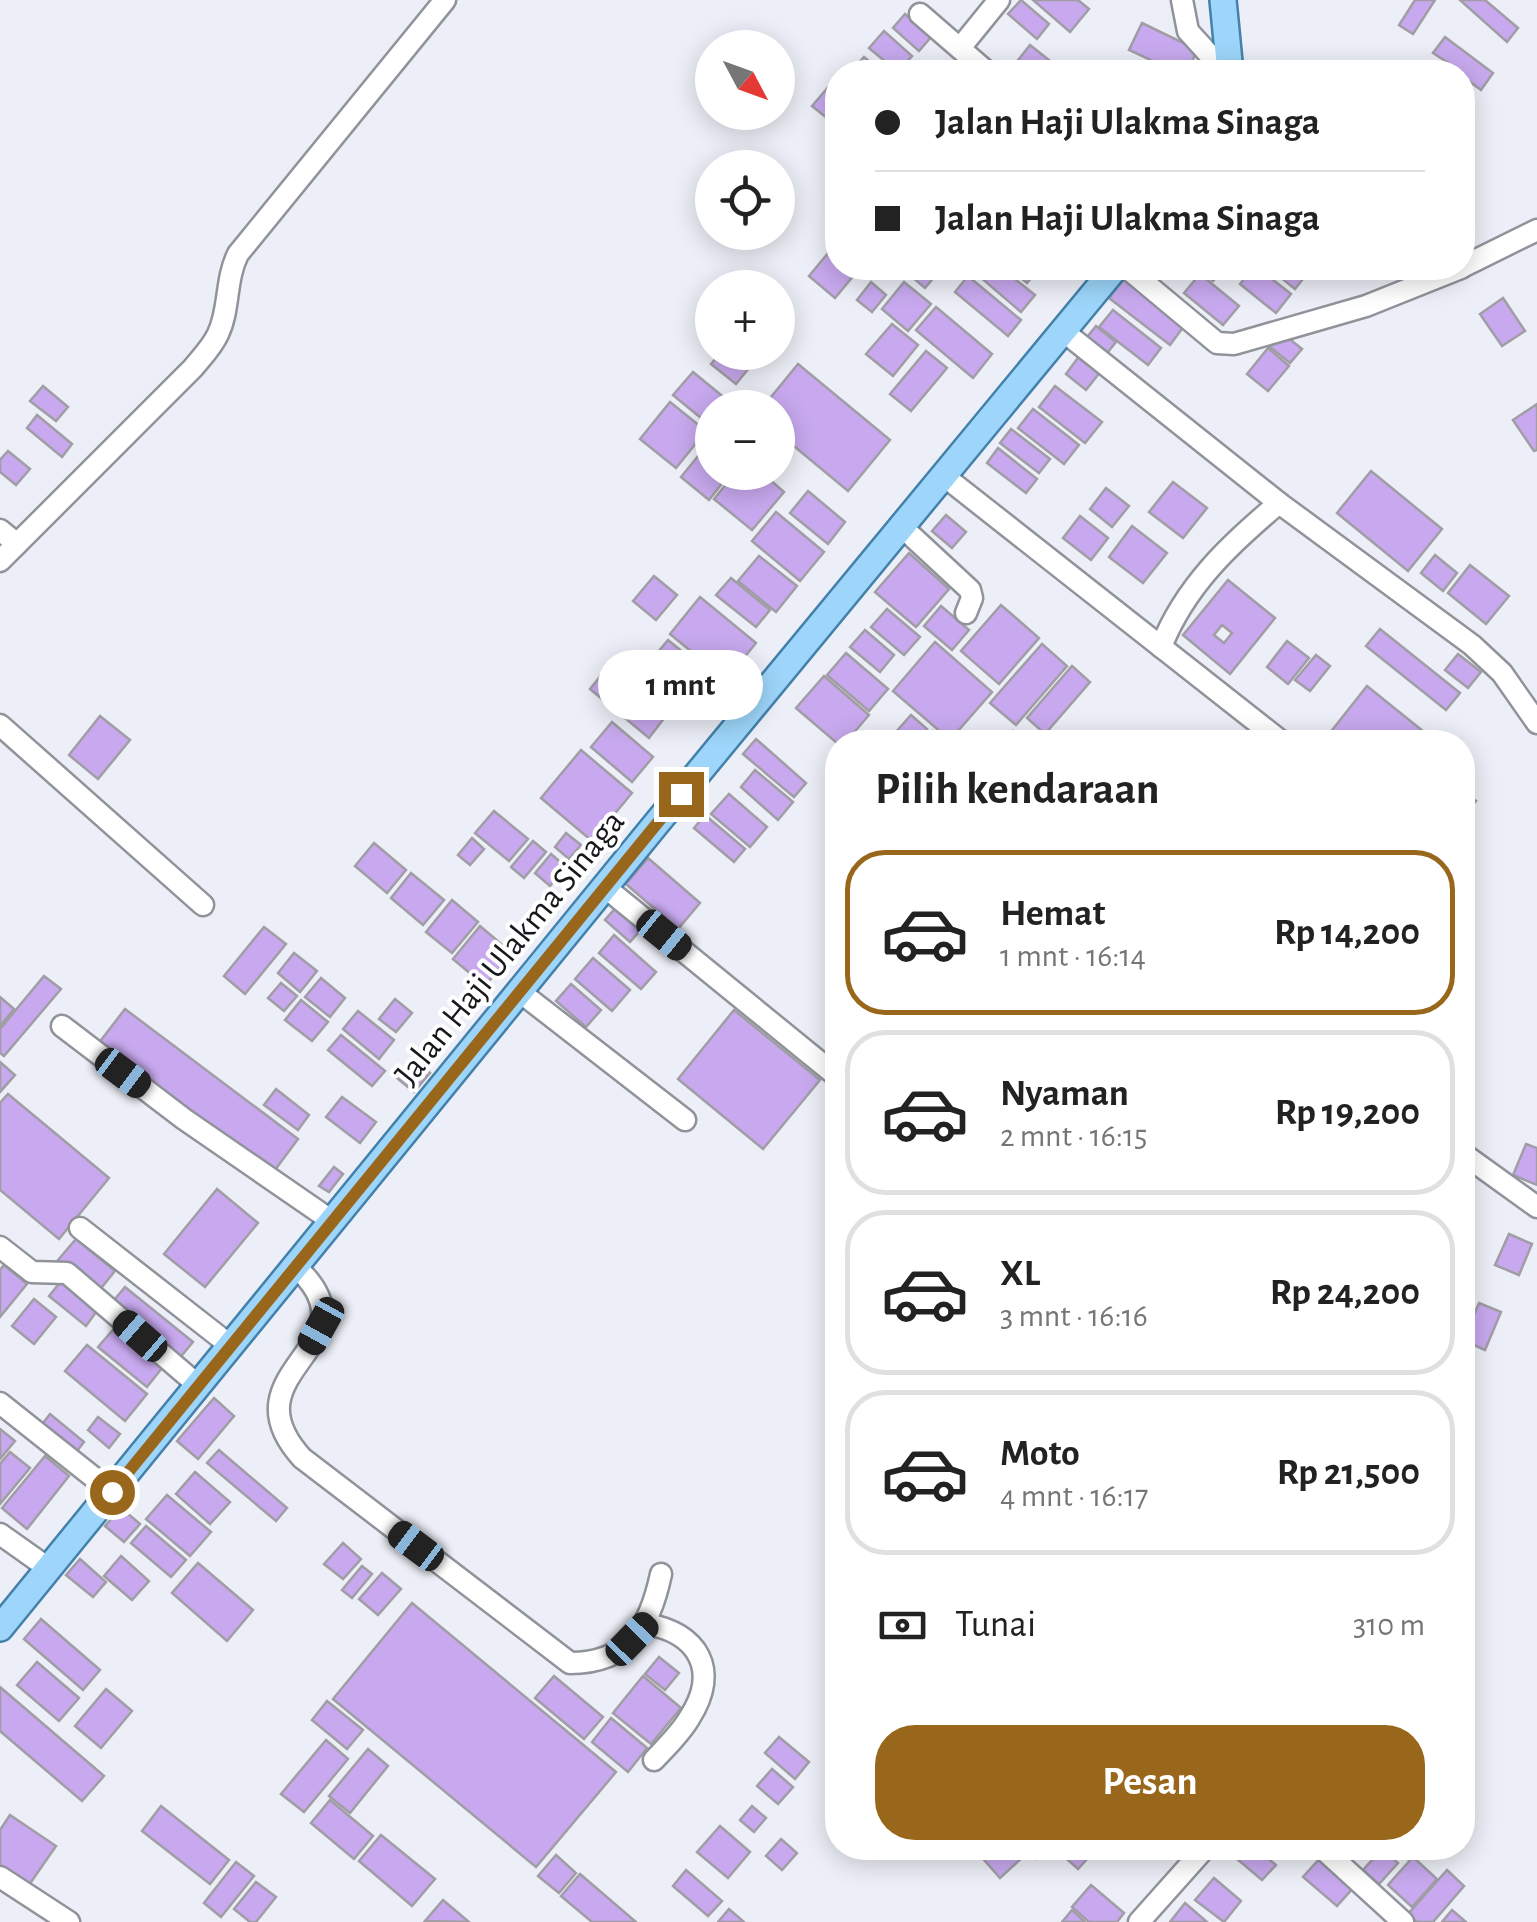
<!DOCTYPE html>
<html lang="id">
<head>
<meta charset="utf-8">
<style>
	body { margin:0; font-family:"Alegreya Sans",sans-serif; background:#f2f2f2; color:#222; height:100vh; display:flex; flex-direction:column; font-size:38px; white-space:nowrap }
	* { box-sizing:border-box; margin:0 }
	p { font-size:32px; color:#767676 }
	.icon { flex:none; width:55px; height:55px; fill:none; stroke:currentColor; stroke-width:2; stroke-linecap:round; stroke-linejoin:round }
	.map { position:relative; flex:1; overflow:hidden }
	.drawer { position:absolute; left:825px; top:730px; width:650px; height:1130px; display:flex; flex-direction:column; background:#fff; border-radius:40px; box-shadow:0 5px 25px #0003 }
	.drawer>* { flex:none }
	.hud { position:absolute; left:825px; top:60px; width:650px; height:220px; border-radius:40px; box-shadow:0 5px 25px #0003; display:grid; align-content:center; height:220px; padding:0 50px; background:#fff }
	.needle { width:65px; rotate:131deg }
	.buttons { position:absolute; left:695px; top:30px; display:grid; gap:20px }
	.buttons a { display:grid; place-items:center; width:100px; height:100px; border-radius:50%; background:#fff; box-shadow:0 5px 25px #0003; font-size:50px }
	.end { position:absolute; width:45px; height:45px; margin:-22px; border:12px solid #99671b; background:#fff; box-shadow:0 0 0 5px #fff }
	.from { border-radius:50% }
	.bubble { position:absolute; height:70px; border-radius:35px; background:#fff; box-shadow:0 5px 25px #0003; font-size:32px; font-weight:700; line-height:70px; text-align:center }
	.car { position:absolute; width:30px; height:60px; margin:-30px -15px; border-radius:12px; box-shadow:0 0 8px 2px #0007; background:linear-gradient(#222 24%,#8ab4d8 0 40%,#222 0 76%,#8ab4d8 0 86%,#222 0) }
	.hud b { display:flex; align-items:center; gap:35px; height:95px; font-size:38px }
	.hud b+b { border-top:2px solid #e0e0e0 }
	.hud i { width:25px; height:25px; background:#222 }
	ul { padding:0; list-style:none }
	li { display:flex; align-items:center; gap:30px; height:165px; margin:0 20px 15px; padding:0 30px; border:5px solid #e0e0e0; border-radius:40px }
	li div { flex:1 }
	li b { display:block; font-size:38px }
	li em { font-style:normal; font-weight:700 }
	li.on { border-color:#99671b }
	li>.icon { width:90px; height:90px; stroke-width:1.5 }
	h2 { padding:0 50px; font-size:45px; line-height:120px }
	.pay { display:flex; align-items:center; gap:25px; height:110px; padding:0 50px; font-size:38px }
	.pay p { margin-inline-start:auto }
	.primary-button { display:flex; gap:20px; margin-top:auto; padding:20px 50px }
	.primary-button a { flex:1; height:115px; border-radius:40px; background:#99671b; color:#fff; font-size:40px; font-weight:700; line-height:115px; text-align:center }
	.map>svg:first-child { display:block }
	.building { fill:#c8a9ef; stroke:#a19da5; stroke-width:2.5; fill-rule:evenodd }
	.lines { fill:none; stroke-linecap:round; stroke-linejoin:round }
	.minor-casing { stroke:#91939b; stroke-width:25 }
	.major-casing { stroke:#4481aa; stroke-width:30 }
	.minor { stroke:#fff; stroke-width:20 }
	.major { stroke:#9dd6fa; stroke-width:25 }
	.route { stroke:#99671b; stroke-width:12 }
	.labels { text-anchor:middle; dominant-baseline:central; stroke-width:8; stroke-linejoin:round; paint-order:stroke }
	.street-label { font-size:35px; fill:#17181b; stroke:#fff }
</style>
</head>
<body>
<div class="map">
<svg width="1537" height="1922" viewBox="0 0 1537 1922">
	<rect width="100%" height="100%" fill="#edeff8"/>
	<g class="building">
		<polygon points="1021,0 1049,24 1037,39 1008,14"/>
		<polygon points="1033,0 1078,0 1089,9 1070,32"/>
		<polygon points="1415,0 1435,0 1413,34 1399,25"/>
		<polygon points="1460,0 1485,0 1518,28 1507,42"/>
		<polygon points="905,14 931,37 919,51 893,28"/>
		<polygon points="1142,23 1198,50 1186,72 1176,72 1129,50"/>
		<polygon points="884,31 912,56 898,72 869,48"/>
		<polygon points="1445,37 1493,73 1481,90 1462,76 1462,72 1433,53"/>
		<polygon points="1030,45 1064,72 1026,72 1015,64"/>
		<polygon points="864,57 882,72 850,72"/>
		<polygon points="1146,63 1165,72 1141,72"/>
		<polygon points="837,77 838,77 838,127 812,106"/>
		<polygon points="829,252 838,259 838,268 847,268 855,274 835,298 809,276"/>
		<polygon points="907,268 937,268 940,270 925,288 904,270"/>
		<polygon points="988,268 1001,268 1035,295 1021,312 980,277"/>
		<polygon points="1009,268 1040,268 1027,283"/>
		<polygon points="1197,268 1224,268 1213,281"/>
		<polygon points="1253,268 1258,268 1291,294 1276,313 1240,284"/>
		<polygon points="1269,268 1297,268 1306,275 1295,289"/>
		<polygon points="1200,274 1239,306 1223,325 1184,293"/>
		<polygon points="968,276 1021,320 1008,336 955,292"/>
		<polygon points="1124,279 1184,326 1170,345 1109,298"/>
		<polygon points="871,282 886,295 872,312 857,300"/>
		<polygon points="904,282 931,304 908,331 882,309"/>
		<polygon points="1503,298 1525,331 1502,346 1480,314"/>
		<polygon points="936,307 992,354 973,378 916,330"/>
		<polygon points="1113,310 1161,348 1148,365 1099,327"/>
		<polygon points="892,324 918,345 893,376 866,354"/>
		<polygon points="1096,326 1116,342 1104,357 1084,341"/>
		<polygon points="1282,333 1302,349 1290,363 1270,347"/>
		<polygon points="1268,348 1289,366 1268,391 1247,374"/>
		<polygon points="926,351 947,368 911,411 890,394"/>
		<polygon points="721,352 762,352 736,384 711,364"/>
		<polygon points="1080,355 1101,371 1086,390 1066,374"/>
		<polygon points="798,364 890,440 848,491 778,433 778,408 762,408"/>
		<polygon points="693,372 732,404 729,408 712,408 712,427 673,395"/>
		<polygon points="43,386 68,407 56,421 30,401"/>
		<polygon points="1055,386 1102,422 1085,443 1039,407"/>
		<polygon points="670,402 706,431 676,468 640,439"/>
		<polygon points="1537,404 1537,450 1534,451 1513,420"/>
		<polygon points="1033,409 1079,445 1064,464 1018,428"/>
		<polygon points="37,415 72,444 62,457 27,428"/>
		<polygon points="1011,429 1050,459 1039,473 1000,443"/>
		<polygon points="712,439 712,472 731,472 709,500 681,477"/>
		<polygon points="778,440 789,449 778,463"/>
		<polygon points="998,448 1037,479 1026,493 987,463"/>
		<polygon points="8,451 30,469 16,485 0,472 0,460"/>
		<polygon points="1371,471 1442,529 1408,571 1337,513"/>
		<polygon points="736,472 761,472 784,492 752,530 714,499"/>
		<polygon points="1173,482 1207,508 1183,538 1149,512"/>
		<polygon points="1106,488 1129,506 1112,527 1090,509"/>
		<polygon points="808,491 845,522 828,544 790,513"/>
		<polygon points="776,512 824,552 800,581 752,541"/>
		<polygon points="946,515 966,532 952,548 932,531"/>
		<polygon points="1080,516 1108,538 1091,560 1063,538"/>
		<polygon points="1132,526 1167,553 1143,583 1109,557"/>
		<polygon points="909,553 949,589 916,627 875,592"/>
		<polygon points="1435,555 1457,573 1443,591 1421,573"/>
		<polygon points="759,556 797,586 776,612 738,581"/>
		<polygon points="1470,565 1509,596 1486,624 1448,593"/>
		<polygon points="654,576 677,595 656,620 633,601"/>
		<polygon points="731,578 770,610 756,627 716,595"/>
		<path d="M1228,580L1275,618L1230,674L1183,635ZM1222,625L1232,633L1224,643L1214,635Z"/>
		<polygon points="700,597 756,643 726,680 670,634"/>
		<polygon points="1001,605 1039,638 999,684 961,651"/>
		<polygon points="941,606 969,630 952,650 924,626"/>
		<polygon points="887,609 920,637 904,655 871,627"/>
		<polygon points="1380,629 1460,693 1446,710 1366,646"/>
		<polygon points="865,630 894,655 880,672 850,647"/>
		<polygon points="668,640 722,684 698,714 644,669"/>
		<polygon points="1287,641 1309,658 1288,684 1267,667"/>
		<polygon points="935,642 992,692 950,740 893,691"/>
		<polygon points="1042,644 1067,666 1016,725 990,703"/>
		<polygon points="846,653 888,689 869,711 827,675"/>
		<polygon points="1458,654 1481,672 1468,688 1445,670"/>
		<polygon points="1316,655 1330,666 1310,691 1295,680"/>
		<polygon points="1072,666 1090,682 1045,734 1027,718"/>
		<polygon points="607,668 665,717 649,738 590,689"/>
		<polygon points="824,676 869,715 846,742 838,744 796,708"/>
		<polygon points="1367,686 1429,736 1424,742 1392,742 1389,740 1386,742 1340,742 1329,734"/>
		<polygon points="911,715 927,729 915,742 887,742"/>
		<polygon points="100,716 130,740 98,779 69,755"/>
		<polygon points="612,722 653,757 632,782 591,747"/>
		<polygon points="933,731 946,742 924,742"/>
		<polygon points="1013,731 1026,742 1003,742"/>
		<polygon points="756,739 806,783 794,797 743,754"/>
		<polygon points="581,750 632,793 592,841 541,798"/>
		<polygon points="755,770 793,802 778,820 741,787"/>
		<polygon points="1462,790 1476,801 1462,817"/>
		<polygon points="729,794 767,827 750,847 711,814"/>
		<polygon points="494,811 528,839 509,861 475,833"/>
		<polygon points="705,815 745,849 734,862 694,828"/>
		<polygon points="566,833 581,845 569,859 555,847"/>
		<polygon points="472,838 484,849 470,865 458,855"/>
		<polygon points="533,841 546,852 524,878 511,867"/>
		<polygon points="374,843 406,870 387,893 355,866"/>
		<polygon points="551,854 566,867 550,886 535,873"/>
		<polygon points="648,858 700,903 678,929 626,884"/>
		<polygon points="411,873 444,900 423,925 391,898"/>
		<polygon points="452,900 478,922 452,953 426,932"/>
		<polygon points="619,904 644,926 630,942 605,920"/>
		<polygon points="480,926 512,953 485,986 453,959"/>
		<polygon points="264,927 286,944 245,994 224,976"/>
		<polygon points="614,935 656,972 641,989 599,953"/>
		<polygon points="294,953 317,971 300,992 278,973"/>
		<polygon points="593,958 630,990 612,1011 575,979"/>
		<polygon points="44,976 61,989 4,1056 0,1053 0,1029"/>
		<polygon points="321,978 345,998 330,1017 305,997"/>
		<polygon points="281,983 297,996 284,1011 268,998"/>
		<polygon points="571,984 601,1010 586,1027 556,1001"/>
		<polygon points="0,997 14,1009 0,1026"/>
		<polygon points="395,999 412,1013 396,1032 379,1019"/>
		<polygon points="301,1000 328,1022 312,1041 285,1020"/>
		<polygon points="125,1009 298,1139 272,1174 98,1044"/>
		<polygon points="734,1010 820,1080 763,1149 678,1079"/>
		<polygon points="358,1011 394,1040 379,1059 343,1029"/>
		<polygon points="341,1035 385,1071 372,1086 328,1050"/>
		<polygon points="413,1058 430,1073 414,1092 397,1078"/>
		<polygon points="0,1062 15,1075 0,1092"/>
		<polygon points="276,1089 309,1115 298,1130 264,1105"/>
		<polygon points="8,1094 109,1178 59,1239 0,1190 0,1103"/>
		<polygon points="342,1097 376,1122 360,1143 326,1117"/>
		<polygon points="1526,1144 1537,1148 1537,1185 1513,1175"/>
		<polygon points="334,1167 343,1174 329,1192 319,1186"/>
		<polygon points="217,1189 258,1223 205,1287 164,1254"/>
		<polygon points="1509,1234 1532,1244 1519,1275 1495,1265"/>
		<polygon points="76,1239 115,1271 98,1292 58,1260"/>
		<polygon points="4,1265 27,1284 0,1317 0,1270"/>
		<polygon points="63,1279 99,1308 86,1326 49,1296"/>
		<polygon points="125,1287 193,1342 178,1360 110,1305"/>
		<polygon points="34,1299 56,1317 34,1344 12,1326"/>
		<polygon points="1479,1303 1501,1312 1485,1350 1463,1340"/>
		<polygon points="118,1324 166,1363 147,1387 98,1347"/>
		<polygon points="87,1345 147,1394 125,1421 65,1371"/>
		<polygon points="214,1398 234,1416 198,1459 177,1441"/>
		<polygon points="50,1414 84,1442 74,1455 40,1427"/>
		<polygon points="98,1417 120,1434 109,1448 88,1430"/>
		<polygon points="0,1429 15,1441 0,1459"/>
		<polygon points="219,1450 287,1508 276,1521 207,1463"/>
		<polygon points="10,1452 30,1468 0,1504 0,1464"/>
		<polygon points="45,1456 69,1476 27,1529 2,1508"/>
		<polygon points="195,1472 230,1502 210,1524 176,1494"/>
		<polygon points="167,1495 211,1532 190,1556 146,1519"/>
		<polygon points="121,1508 140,1524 124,1542 105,1526"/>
		<polygon points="146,1526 186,1560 171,1577 131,1543"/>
		<polygon points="343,1543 361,1559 343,1579 324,1564"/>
		<polygon points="121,1556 149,1581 132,1600 104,1576"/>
		<polygon points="80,1559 106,1582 93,1597 66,1575"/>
		<polygon points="198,1563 253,1610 227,1641 172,1593"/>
		<polygon points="362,1566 372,1574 352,1598 342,1590"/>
		<polygon points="382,1573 401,1589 378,1615 359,1599"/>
		<polygon points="412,1603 616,1772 536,1867 333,1699"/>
		<polygon points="41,1619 100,1670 83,1690 24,1639"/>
		<polygon points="659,1657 679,1673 665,1690 645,1674"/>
		<polygon points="37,1662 79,1698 59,1721 17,1685"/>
		<polygon points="554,1676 603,1717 584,1739 535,1698"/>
		<polygon points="643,1676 681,1708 651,1744 613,1713"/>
		<polygon points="0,1687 104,1776 82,1801 0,1731"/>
		<polygon points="106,1689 132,1711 101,1748 75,1726"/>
		<polygon points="327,1701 363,1730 347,1749 312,1720"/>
		<polygon points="611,1718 647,1748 628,1772 592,1742"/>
		<polygon points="779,1737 809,1762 795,1779 765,1753"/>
		<polygon points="326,1740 348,1759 304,1812 281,1794"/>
		<polygon points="368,1749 388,1766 350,1813 329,1796"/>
		<polygon points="772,1769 793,1787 778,1804 757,1786"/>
		<polygon points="330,1800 373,1836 354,1859 311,1823"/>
		<polygon points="161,1806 229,1860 210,1884 142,1831"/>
		<polygon points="752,1806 766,1818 754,1832 740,1820"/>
		<polygon points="10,1815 56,1846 29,1885 0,1865 0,1830"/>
		<polygon points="720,1826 750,1852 728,1878 697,1852"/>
		<polygon points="381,1835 435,1879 412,1906 359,1861"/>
		<polygon points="781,1839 797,1853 782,1870 766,1856"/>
		<polygon points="982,1848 1016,1848 1024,1856 1000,1878 977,1852"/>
		<polygon points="1023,1848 1044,1848 1036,1859"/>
		<polygon points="1063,1848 1097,1848 1078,1869 1059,1852"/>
		<polygon points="1224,1848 1256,1848 1276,1865 1262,1880"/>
		<polygon points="1394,1848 1417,1848 1407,1859"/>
		<polygon points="1382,1849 1398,1863 1379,1884 1363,1870"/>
		<polygon points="556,1855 576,1873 559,1893 538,1876"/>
		<polygon points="1321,1857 1354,1887 1337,1906 1303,1877"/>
		<polygon points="1413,1857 1437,1879 1412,1907 1388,1885"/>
		<polygon points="236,1862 254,1876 221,1917 204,1903"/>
		<polygon points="686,1870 722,1901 708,1916 673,1886"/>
		<polygon points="1447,1870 1464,1886 1433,1922 1417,1922 1408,1914"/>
		<polygon points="580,1874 636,1922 592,1922 561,1896"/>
		<polygon points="1214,1878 1241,1901 1224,1922 1195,1900"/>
		<polygon points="256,1882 276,1897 256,1922 250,1922 234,1909"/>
		<polygon points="1091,1885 1124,1913 1117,1922 1089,1922 1072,1907"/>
		<polygon points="443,1900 469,1922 425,1921"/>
		<polygon points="1185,1903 1207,1922 1170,1922"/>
		<polygon points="729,1909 744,1922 718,1922"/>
		<polygon points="1072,1910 1085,1922 1062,1922"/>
		<polygon points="1452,1910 1466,1922 1442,1922"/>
	</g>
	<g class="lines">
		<g class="minor-casing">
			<g id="minor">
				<polyline points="1182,0 1188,31 1225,72"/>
				<polyline points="920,14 987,72"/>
				<polyline points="960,48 999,0"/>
				<polyline points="1462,267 1537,230"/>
				<polyline points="1127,268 1217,343 1234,344 1366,306 1461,268"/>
				<polyline points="1063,331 1279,503 1472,645 1502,673 1537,723"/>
				<polyline points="944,476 1282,742"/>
				<polyline points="902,527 970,590 972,598 966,613"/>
				<polyline points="0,530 17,544"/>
				<path d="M0,561L193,368C202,357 212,347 218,334C230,309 225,280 238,254L445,0"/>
				<path d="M1161,647C1185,586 1230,544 1279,503"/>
				<polyline points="0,725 203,905"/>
				<polyline points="606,888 838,1077"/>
				<polyline points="520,992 685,1120"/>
				<polyline points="62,1026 184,1119 332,1221"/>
				<polyline points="1462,1153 1537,1207"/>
				<polyline points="80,1228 231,1346"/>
				<polyline points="0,1247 32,1272 67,1273 199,1386"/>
				<path d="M296,1267C382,1346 222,1370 302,1458L570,1663C630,1663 650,1626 661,1574"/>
				<polyline points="0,1403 112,1492"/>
				<polyline points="0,1534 48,1568"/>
				<path d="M647,1624C698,1633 720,1670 690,1717C681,1733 666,1747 654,1760"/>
				<polyline points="1322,1848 1403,1922"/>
				<polyline points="0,1877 69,1922"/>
				<polyline points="1139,1922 1205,1848"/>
			</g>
		</g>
		<g class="major-casing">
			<g id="major">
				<polyline points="1223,0 1230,72"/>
				<polyline points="0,1628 656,824 1115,268"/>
			</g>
		</g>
		<use href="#minor" class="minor"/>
		<use href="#major" class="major"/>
	</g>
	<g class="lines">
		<polyline class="route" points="112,1492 681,794"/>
	</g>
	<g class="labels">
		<g class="street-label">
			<text transform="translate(510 948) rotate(-51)">Jalan Haji Ulakma Sinaga</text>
		</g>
	</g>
</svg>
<div class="buttons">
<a><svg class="needle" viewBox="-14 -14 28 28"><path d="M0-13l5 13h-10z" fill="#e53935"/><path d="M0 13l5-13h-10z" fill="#767676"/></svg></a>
<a><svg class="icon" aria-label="locate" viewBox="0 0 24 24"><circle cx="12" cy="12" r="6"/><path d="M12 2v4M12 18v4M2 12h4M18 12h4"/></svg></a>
<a>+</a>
<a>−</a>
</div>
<i class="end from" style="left:112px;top:1492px"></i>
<i class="end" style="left:681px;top:794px"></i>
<div class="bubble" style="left:598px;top:650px;width:165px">1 mnt</div>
<i class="car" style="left:664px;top:935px;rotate:129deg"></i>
<i class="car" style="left:123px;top:1073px;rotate:127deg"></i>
<i class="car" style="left:321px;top:1326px;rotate:209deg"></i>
<i class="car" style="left:140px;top:1336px;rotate:311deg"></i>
<i class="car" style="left:416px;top:1546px;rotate:307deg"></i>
<i class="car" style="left:632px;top:1639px;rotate:44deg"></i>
<div class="hud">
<b><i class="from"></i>Jalan Haji Ulakma Sinaga</b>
<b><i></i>Jalan Haji Ulakma Sinaga</b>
</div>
<section class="drawer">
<h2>Pilih kendaraan</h2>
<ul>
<li class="on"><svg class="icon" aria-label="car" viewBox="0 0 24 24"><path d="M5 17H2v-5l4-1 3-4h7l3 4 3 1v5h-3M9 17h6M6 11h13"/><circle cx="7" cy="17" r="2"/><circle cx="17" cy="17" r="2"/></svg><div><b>Hemat</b><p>1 mnt · 16:14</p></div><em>Rp 14,200</em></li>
<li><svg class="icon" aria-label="car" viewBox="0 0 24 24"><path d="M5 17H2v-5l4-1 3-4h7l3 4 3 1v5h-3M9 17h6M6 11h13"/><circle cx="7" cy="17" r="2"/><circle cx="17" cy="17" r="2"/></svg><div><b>Nyaman</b><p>2 mnt · 16:15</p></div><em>Rp 19,200</em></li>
<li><svg class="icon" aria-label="car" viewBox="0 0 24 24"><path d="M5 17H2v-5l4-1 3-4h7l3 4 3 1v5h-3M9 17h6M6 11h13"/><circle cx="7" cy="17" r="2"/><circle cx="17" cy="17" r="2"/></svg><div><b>XL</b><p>3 mnt · 16:16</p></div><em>Rp 24,200</em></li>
<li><svg class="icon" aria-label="car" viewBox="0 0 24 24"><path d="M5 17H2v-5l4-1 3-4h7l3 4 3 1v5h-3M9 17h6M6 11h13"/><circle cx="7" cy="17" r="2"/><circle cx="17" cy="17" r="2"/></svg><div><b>Moto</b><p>4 mnt · 16:17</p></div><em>Rp 21,500</em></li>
</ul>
<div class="pay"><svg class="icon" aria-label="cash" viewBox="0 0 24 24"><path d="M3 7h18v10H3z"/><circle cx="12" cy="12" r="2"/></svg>Tunai<p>310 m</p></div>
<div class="primary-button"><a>Pesan</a></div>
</section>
</div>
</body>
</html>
